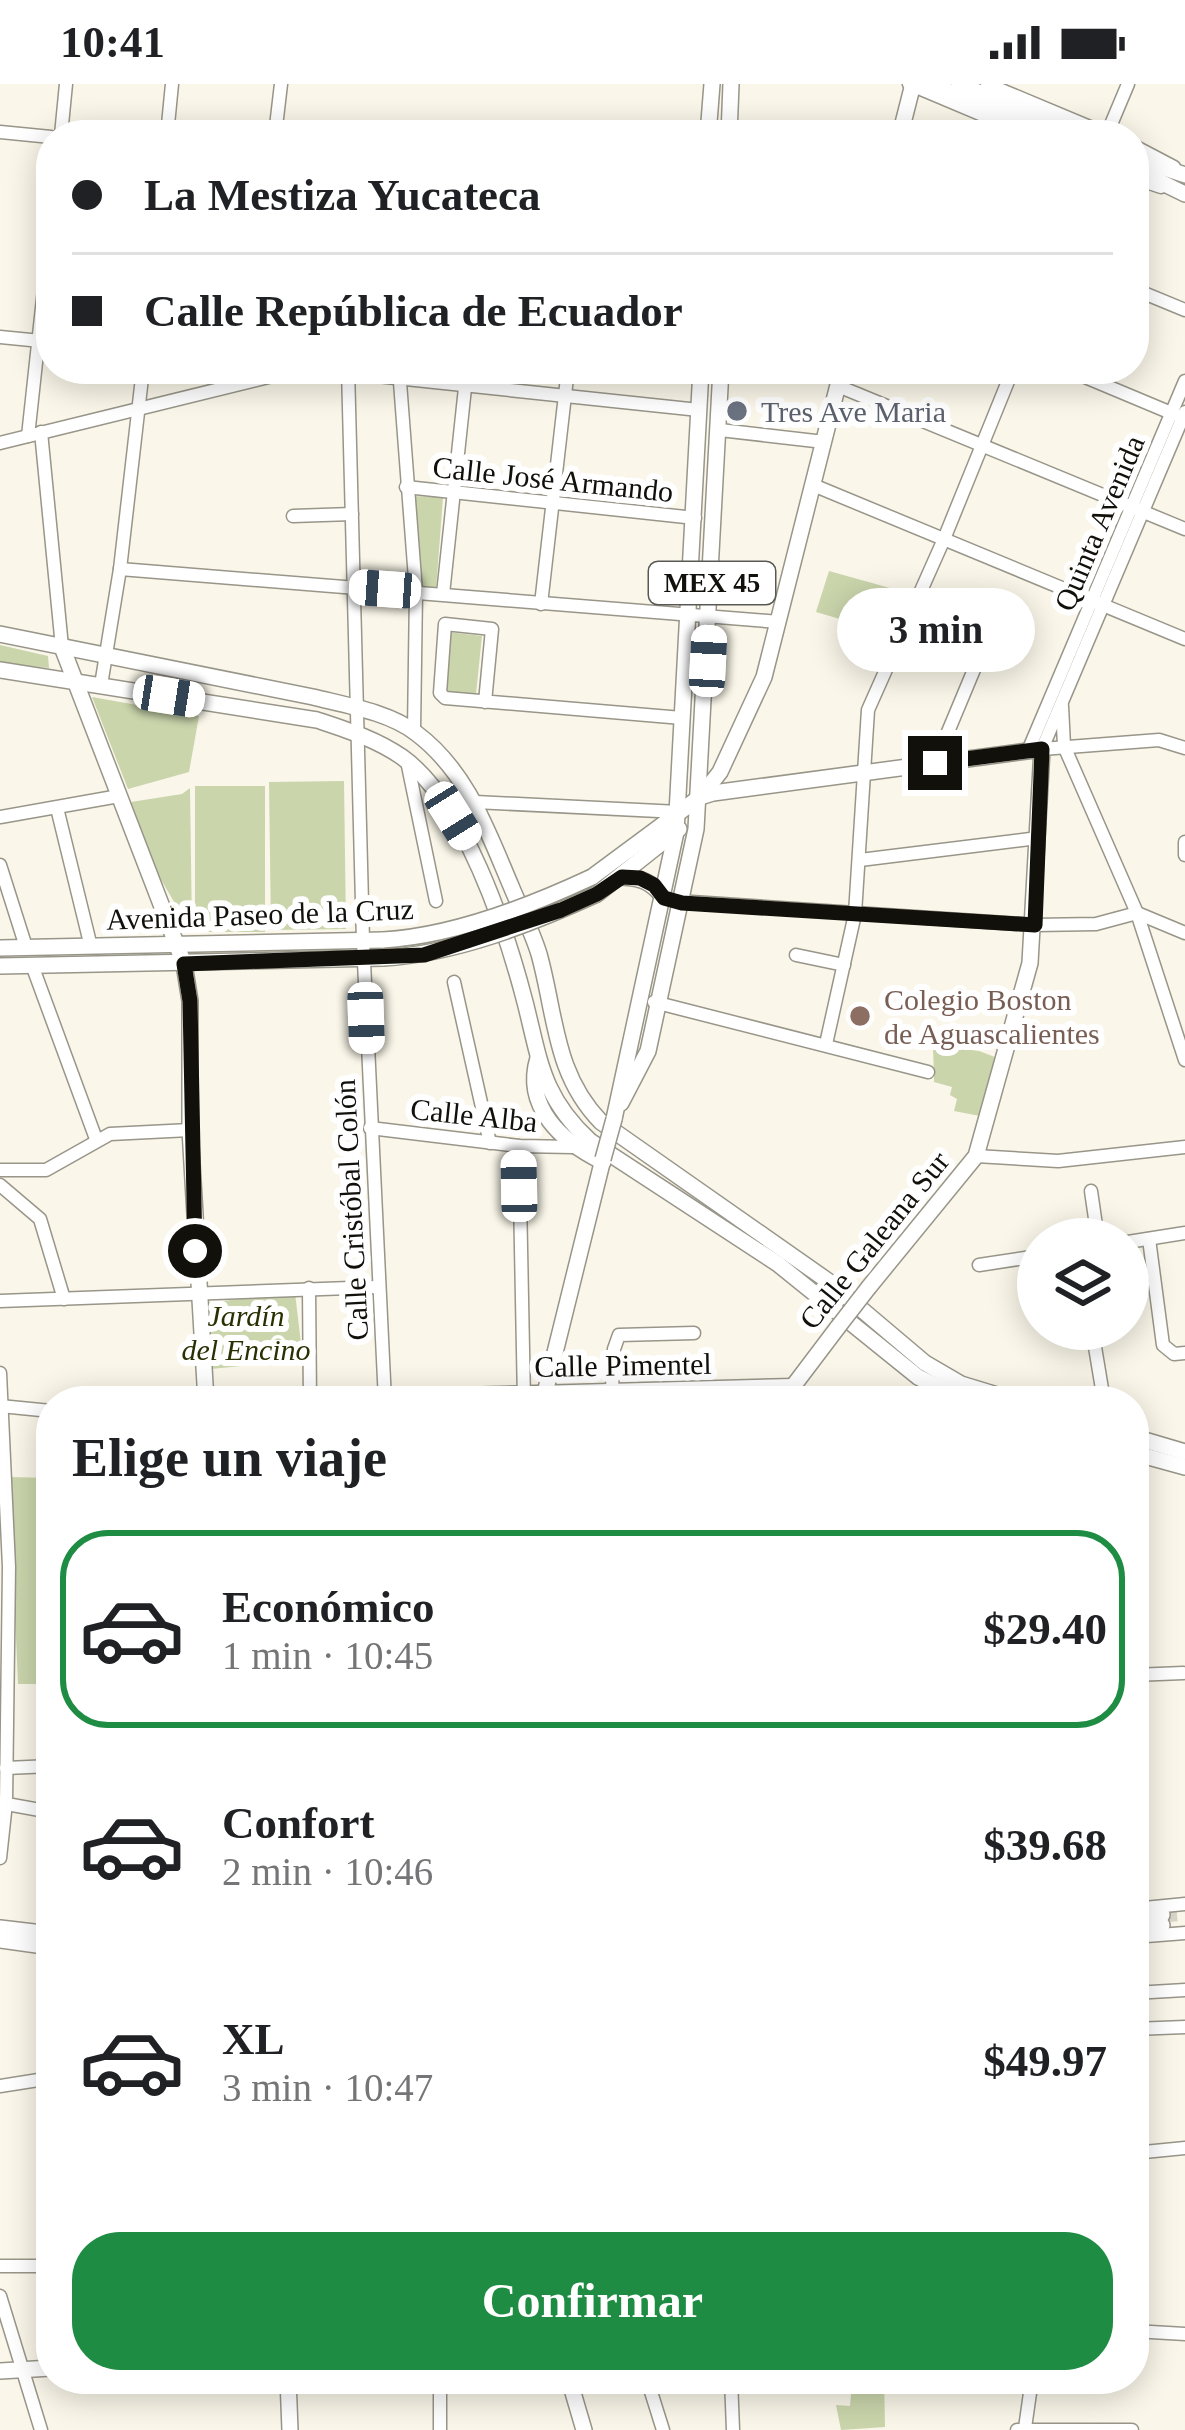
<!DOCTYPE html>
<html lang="es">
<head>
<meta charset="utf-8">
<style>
	body { margin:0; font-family:Georgia,serif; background:#f2f2f2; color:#202124; height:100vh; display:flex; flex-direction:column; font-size:45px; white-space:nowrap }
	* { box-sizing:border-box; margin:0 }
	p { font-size:39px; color:#757577 }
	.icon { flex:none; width:66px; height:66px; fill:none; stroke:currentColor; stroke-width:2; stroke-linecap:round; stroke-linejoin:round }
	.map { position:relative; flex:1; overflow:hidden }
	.side { position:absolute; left:36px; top:1302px; width:1113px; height:1008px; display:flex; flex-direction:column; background:#fff; border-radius:48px; box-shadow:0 6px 30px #0003 }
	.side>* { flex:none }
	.top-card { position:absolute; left:36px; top:36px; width:1113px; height:264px; border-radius:48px; box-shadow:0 6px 30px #0003; display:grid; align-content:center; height:264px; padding:0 36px; background:#fff }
	.controls { position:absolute; left:1017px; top:1134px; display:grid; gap:24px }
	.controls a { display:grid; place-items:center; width:132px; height:132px; border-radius:50%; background:#fff; box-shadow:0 6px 30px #0003; font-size:60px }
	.end { position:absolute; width:54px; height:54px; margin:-27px; border:15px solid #11100b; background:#fff; box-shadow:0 0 0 6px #fff }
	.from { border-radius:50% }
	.bubble { position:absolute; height:84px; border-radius:42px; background:#fff; box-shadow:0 6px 30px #0003; font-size:39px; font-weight:800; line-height:84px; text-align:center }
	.car { position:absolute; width:36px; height:72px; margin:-36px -18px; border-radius:15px; box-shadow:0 0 9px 3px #0007; background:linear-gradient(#fff 24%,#345 0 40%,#fff 0 76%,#345 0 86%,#fff 0) }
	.top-card b { display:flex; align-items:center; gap:42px; height:114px; font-size:45px }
	.top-card b+b { border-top:3px solid #e0e0e0 }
	.top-card i { width:30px; height:30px; background:#202124 }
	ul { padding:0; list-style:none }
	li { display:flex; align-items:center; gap:36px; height:198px; margin:0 24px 18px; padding:0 12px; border:6px solid transparent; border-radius:48px }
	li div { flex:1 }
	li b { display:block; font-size:45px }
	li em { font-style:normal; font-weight:800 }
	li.active { border-color:#1f8c44 }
	li>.icon { width:108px; height:108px; stroke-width:1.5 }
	h2 { padding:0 36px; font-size:54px; line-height:144px }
	.action { display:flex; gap:24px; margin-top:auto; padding:24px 36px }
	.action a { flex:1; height:138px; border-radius:48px; background:#1f8c44; color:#fff; font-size:48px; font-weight:800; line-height:138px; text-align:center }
	.status { display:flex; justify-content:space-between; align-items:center; height:84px; padding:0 60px; background:#fff; direction:ltr }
	.status svg { height:33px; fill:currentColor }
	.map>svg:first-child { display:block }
	.green { fill:#cad5ac }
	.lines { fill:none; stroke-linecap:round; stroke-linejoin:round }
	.major-tunnel { stroke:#d7d4c8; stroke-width:15; stroke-dasharray:15 8; stroke-linecap:butt }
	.minor-casing { stroke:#989589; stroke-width:15 }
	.major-casing { stroke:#989589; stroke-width:18 }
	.minor { stroke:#fff; stroke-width:12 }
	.major { stroke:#fff; stroke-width:15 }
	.major-bridge-casing { stroke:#989589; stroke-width:18; stroke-linecap:butt }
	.major-bridge { stroke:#fff; stroke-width:15 }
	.route { stroke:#11100b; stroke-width:15 }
	.worship-dot { fill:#6b7280; stroke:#fff; stroke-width:4.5 }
	.education-dot { fill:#8d6e63; stroke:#fff; stroke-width:4.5 }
	.labels { text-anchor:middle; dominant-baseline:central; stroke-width:12; stroke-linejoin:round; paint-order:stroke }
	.shield { fill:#fff; stroke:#585854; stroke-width:3 }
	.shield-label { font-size:27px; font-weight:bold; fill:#11100b }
	.worship-label { font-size:30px; fill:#5b616d; stroke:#fff; text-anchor:start }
	.street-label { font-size:30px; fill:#11100b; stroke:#fff }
	.education-label { font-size:30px; fill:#785e54; stroke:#fff; text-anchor:start }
	.park-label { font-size:30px; font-style:italic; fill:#293103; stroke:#fff }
</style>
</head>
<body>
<div class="status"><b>10:41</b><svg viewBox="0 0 49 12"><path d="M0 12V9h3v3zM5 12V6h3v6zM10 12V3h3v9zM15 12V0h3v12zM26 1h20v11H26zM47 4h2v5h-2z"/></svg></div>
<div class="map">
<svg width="1185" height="2346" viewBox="0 0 1185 2346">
	<rect width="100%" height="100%" fill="#faf6e9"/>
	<g class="green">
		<polygon points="411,412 443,413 436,506 418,505"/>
		<polygon points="829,487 897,506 885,548 816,528"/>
		<polygon points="448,548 482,552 476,610 443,607"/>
		<polygon points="0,561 48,572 49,584 0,579"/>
		<polygon points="92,613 199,632 189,688 128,705"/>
		<polygon points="344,697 346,845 271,846 269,698"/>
		<rect x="195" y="702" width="70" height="146"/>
		<polygon points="190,704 192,848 157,789 131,718 182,710"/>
		<polygon points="933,961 979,967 995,973 980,1032 954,1027 957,1015 950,1011 952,1003 934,998"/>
		<polygon points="295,1209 303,1276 211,1285 205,1219"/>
		<polygon points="9,1393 51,1394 51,1600 18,1600"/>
		<polygon points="867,2295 884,2295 885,2343 841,2346 836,2321 850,2322 852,2300 867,2301"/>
	</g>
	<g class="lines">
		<polyline class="major-tunnel" points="1162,1831 1185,1829"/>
		<g class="minor-casing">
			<g id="minor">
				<polyline points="909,0 1030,51"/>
				<polyline points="987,0 1109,51"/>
				<polyline points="0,48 51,53"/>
				<polyline points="1107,50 1128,0"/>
				<polyline points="61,51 66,0"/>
				<polyline points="167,51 172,0"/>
				<polyline points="275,51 281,0"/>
				<polyline points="1134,62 1174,83"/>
				<polyline points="1134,94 1161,103"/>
				<polyline points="1134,205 1185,226"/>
				<polyline points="0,253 51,258"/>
				<polyline points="310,285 699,326"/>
				<polyline points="348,285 363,857 385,1317"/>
				<polyline points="399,285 416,508 414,646"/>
				<polyline points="1066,285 1176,331"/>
				<polyline points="838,302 1185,445"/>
				<polyline points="1185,328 1042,665 1159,656 1185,664"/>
				<polyline points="720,346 824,358"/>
				<polyline points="41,348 62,563"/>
				<polyline points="28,352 51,141"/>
				<polyline points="0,359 301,285"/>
				<polyline points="813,401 1185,555"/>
				<polyline points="406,403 695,434"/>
				<polyline points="293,432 352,430"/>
				<polyline points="120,485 779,538"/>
				<polyline points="443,510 467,285"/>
				<polyline points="541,520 568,285"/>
				<polyline points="101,601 120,485 143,285"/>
				<polyline points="485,618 492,545 445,540 440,609 445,614 682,634"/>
				<polyline points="1062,622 1064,662 1137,829 1185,976"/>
				<polyline points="1028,667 1185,297"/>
				<polyline points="407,677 436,817"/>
				<polyline points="935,679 993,540"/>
				<polyline points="475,718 679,728"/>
				<polyline points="57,724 91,863"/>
				<polyline points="0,733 119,712"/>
				<polyline points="1185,758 1185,771"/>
				<polyline points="860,776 1038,754"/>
				<polyline points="0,781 26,863"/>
				<polyline points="677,817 1035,841 1096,840 1137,829 1185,849"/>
				<polyline points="796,871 844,881"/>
				<polyline points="32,881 96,1055"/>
				<polyline points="454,898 490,1059"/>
				<polyline points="654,918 928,988"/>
				<polyline points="826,960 855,830 868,626 944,455 1013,285"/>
				<polyline points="370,1044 519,1062 573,1063"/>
				<polyline points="519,1062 524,1317"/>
				<polyline points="976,1072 1058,1077 1185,1063"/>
				<polyline points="0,1086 46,1086 110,1050 190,1046"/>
				<polyline points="0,1101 40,1135 64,1215"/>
				<polyline points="1091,1107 1098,1155"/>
				<polyline points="1149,1155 1163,1261 1174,1270 1185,1269"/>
				<polyline points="1128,1158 1185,1149"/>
				<polyline points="979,1181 1038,1172"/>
				<polyline points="309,1204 310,1317"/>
				<polyline points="0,1217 377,1203"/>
				<polyline points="1092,1245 1104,1317"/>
				<polyline points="0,1289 9,1483 6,1719 0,1774"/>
				<polyline points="612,1305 614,1265 619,1251 694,1249"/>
				<polyline points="310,1314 794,1301"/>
				<polyline points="0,1322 51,1327"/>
				<polyline points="1134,1591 1183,1589"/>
				<polyline points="6,1684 51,1682"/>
				<polyline points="1,1719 51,1728"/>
				<polyline points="1134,1825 1185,1820"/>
				<polyline points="1134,1853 1185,1849"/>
				<polyline points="1134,1909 1185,1906"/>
				<polyline points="1134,1945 1185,1943"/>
				<polyline points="0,2002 51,1994"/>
				<polyline points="1134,2069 1185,2064"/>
				<polyline points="0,2182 51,2182"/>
				<polyline points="0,2212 41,2346"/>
				<polyline points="1134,2247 1185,2250"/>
				<polyline points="440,2295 440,2346"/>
				<polyline points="647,2295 663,2346"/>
				<polyline points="731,2295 733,2346"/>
				<polyline points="1025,2344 1032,2295"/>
				<polyline points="1017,2346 1132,2346"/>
			</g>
		</g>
		<g class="major-casing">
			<g id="major">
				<polyline points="931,0 1053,51"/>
				<polyline points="959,0 1080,51"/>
				<polyline points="708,51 712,0"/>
				<polyline points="729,51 731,0"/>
				<polyline points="900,51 913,0"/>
				<polyline points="1134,74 1185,91"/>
				<polyline points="1134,85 1185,110"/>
				<path d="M0,550L313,613C345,621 389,628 416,649C467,687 487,746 511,802C520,824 532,847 539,870C556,931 554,990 601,1038L828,1197L925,1279L961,1300L1017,1317"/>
				<polyline points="62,563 184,880 190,917 190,1046 206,1317"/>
				<path d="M0,586L317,636C347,646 376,655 402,673C464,717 506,845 525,918C540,977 542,1013 590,1057L778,1180L918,1293L965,1317"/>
				<polyline points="702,711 720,688 764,593 842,285"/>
				<polyline points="592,793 700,713 713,709 1042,665 1030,879 976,1072 869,1203"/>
				<path d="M622,793C642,794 652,798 664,814"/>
				<polyline points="597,810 679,745"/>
				<polyline points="0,864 383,856"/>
				<polyline points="0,882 383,874"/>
				<path d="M538,974C523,1023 562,1058 603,1078"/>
				<polyline points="621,1019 648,967 696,745 721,285"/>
				<polyline points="614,1035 676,748 701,285"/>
				<polyline points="543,1317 603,1075"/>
				<polyline points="782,1317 838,1243"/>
				<polyline points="1134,1353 1185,1368"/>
				<polyline points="1134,1369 1185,1383"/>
				<polyline points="1134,1833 1162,1831"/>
				<polyline points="0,1844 51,1850"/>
				<polyline points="1134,1845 1162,1841"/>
				<polyline points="0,1856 51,1863"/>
				<polyline points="0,2287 51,2284"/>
				<polyline points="288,2295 290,2346"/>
				<polyline points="569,2295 584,2346"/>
			</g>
		</g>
		<use href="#minor" class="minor"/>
		<use href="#major" class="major"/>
		<g class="major-bridge-casing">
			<g id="major-bridge">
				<path d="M383,856C453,852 528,823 592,793"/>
				<path d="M383,874C455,870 531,840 597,810"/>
				<polyline points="603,1075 614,1035"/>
				<polyline points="838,1243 869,1203"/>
			</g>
		</g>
		<use href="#major-bridge" class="major-bridge"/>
	</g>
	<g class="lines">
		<polyline class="route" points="195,1167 190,917 184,880 424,871 561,826 597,810 622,793 640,794 654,801 664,814 682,819 1035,841 1042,665 935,679"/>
	</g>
	<circle class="worship-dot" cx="737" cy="327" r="12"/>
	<circle class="education-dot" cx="860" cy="932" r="12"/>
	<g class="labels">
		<rect class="shield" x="649" y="478" width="126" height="42" rx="9"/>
		<g class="shield-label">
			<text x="712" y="499">MEX 45</text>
		</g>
		<g class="worship-label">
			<text x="761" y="327">Tres Ave Maria</text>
		</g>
		<g class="street-label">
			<text transform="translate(553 395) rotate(6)">Calle José Armando</text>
			<text transform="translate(1099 439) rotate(-67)">Quinta Avenida</text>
			<text transform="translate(260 830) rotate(-2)">Avenida Paseo de la Cruz</text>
			<text transform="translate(474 1031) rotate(6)">Calle Alba</text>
			<text transform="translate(351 1126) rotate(-93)">Calle Cristóbal Colón</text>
			<text transform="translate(874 1156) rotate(-51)">Calle Galeana Sur</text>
			<text transform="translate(623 1281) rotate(-1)">Calle Pimentel</text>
		</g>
		<g class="education-label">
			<text x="884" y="915">Colegio Boston<tspan x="884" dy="34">de Aguascalientes</tspan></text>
		</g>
		<g class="park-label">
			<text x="246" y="1231">Jardín<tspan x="246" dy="34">del Encino</tspan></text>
		</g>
	</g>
</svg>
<div class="controls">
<a><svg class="icon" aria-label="layers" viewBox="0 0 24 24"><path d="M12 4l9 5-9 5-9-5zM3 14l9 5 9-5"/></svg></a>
</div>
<i class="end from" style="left:195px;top:1167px"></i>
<i class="end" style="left:935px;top:679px"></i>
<div class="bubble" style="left:837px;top:504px;width:198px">3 min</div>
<i class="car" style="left:385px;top:505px;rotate:274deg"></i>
<i class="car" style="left:708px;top:577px;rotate:3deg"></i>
<i class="car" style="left:169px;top:612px;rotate:99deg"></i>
<i class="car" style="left:453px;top:732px;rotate:148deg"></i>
<i class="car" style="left:366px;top:934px;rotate:178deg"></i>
<i class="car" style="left:519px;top:1102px;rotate:359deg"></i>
<div class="top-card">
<b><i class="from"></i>La Mestiza Yucateca</b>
<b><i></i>Calle República de Ecuador</b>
</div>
<section class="side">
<h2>Elige un viaje</h2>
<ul>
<li class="active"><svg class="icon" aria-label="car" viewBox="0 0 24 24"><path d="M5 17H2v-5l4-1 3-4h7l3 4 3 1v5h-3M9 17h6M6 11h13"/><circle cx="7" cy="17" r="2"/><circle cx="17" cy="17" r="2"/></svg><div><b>Económico</b><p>1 min · 10:45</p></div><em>$29.40</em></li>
<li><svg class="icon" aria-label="car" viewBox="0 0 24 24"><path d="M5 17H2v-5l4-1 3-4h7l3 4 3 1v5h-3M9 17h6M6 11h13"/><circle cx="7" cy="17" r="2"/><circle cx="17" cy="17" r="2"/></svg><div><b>Confort</b><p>2 min · 10:46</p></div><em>$39.68</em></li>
<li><svg class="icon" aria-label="car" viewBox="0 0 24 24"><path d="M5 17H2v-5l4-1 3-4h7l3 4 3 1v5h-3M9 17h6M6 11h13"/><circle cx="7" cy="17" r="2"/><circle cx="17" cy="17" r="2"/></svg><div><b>XL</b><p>3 min · 10:47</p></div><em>$49.97</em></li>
</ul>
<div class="action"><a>Confirmar</a></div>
</section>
</div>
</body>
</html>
